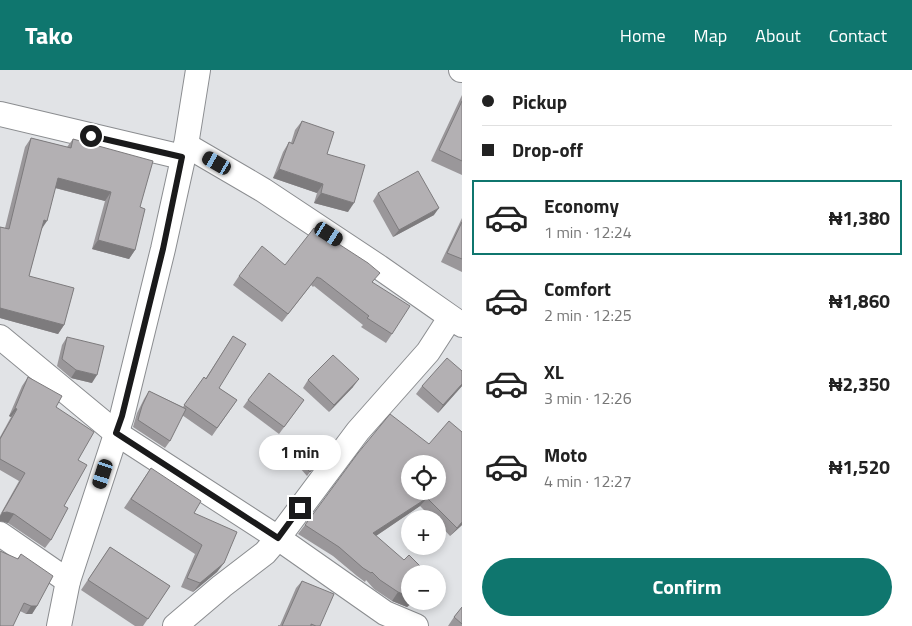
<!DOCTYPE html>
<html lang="en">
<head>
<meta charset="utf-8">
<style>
	body { margin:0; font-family:"Titillium Web",sans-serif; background:#f6f6f6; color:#222; height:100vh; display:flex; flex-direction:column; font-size:19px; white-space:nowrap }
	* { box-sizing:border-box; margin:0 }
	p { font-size:16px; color:#767676 }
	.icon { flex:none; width:28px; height:28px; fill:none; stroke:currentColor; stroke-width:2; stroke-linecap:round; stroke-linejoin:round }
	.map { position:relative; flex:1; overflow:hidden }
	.drawer { display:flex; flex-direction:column; background:#fff; width:450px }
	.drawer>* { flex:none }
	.guide { display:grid; align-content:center; height:110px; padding:0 20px; background:#fff }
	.fabs { position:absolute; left:401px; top:385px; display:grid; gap:10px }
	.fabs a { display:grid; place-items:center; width:45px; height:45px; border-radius:50%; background:#fff; box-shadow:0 2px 8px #0003; font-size:25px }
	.end { position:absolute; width:22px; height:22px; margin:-11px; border:6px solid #1a1a1b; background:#fff; box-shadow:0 0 0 2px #fff }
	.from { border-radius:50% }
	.bubble { position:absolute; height:35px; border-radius:18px; background:#fff; box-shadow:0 2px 8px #0003; font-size:16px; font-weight:700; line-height:35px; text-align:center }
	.car { position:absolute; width:15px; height:30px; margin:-15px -8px; border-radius:6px; box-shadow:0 0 4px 1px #0007; background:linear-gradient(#222 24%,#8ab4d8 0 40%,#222 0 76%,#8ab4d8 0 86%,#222 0) }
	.guide b { display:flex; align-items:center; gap:18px; height:48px; font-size:19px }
	.guide b+b { border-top:1px solid #e0e0e0 }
	.guide i { width:12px; height:12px; background:#222 }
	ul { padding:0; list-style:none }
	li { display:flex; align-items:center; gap:15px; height:75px; margin:0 10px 8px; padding:0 10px; border:2px solid transparent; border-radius:0px }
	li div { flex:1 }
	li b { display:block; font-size:19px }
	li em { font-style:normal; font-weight:700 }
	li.on { border-color:#0f766e }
	li>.icon { width:45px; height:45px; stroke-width:1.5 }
	.primary-button { display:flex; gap:10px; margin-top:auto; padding:10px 20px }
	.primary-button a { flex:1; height:58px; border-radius:30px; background:#0f766e; color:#fff; font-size:20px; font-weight:700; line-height:58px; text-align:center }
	header { display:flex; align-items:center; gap:30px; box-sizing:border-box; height:70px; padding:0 25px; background:#0f766e; color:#fff }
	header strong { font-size:24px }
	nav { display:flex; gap:28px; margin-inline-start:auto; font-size:18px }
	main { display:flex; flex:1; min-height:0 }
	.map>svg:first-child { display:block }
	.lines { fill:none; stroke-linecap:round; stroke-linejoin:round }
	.minor-casing { stroke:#8b8d90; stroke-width:26 }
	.minor { stroke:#fff; stroke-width:24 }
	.wall { fill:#9a979a }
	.shaded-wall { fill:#7d7b7d }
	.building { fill:#b3b0b3; stroke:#7d7b7d; fill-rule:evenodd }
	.route { stroke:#1a1a1b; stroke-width:6 }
</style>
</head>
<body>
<header>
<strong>Tako</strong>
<nav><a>Home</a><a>Map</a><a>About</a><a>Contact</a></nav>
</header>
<main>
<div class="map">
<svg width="462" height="556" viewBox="0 0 462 556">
	<rect width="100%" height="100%" fill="#e1e3e6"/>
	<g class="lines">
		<g class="minor-casing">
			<g id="minor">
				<polyline points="461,0 462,0"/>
				<polyline points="0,44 182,87"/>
				<polyline points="186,75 263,120 379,197 462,255"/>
				<polyline points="0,267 116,363 278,468 385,543 416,556"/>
				<polyline points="0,464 68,511"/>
				<polyline points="59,556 68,511 122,346 163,179 186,75 198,0"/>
				<polyline points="175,556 222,516 265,483 278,468 358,361 428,282 450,248"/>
			</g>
		</g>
		<use href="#minor" class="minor"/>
	</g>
	<g class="wall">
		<polygon points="462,25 462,105 431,91"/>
		<polygon points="302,51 327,84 348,142 314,133 317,123 273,108 283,82 289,72 291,73 295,60"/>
		<polygon points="31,68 67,77 73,69 140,137 135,180 129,189 92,179 105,131 55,118 41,160 29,206 64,255 58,264 0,248 0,157 5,158 25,77"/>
		<polygon points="378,123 434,145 393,167 373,131"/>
		<polygon points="462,148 462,202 441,192"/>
		<polygon points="285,195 373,212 392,264 386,273 361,257 363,255 314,216 313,217 311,215 282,252 233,215 239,206"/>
		<polygon points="233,266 219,318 237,330 212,366 182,345 170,371 165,378 133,357 137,343 144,329 149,321 183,337 204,307 206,308"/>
		<polygon points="67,267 92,313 71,308 57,296 62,275"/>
		<polygon points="28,307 56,337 78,390 64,436 51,470 45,478 8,453 0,451 0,445 19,411 0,400 0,367 11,347 9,346 22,316"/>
		<polygon points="308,310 353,317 329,342 303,318"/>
		<polygon points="422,316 462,316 438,343 416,324"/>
		<polygon points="248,330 304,330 279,364 243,337"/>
		<polygon points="390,344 462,455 450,466 438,453 438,449 433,449 420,436 376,466 410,531 414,531 407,537 392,531 374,519 366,510 365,512 357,506 333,486 298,464"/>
		<polygon points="296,386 320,389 307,406 293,390"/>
		<polygon points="151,398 194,443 224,493 217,502 193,522 181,517 195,484 124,438"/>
		<polygon points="110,477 170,516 143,556 135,556 81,520"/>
		<polygon points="21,484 37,536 32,544 26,544 20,541 17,489"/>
		<polygon points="302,511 320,556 278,556 278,555 280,555 296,518"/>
		<polygon points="462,537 462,556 448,556 454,547"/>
	</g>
	<g class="shaded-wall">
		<polygon points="279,99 323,114 317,123 273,108"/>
		<polygon points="58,108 111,122 105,131 52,117"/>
		<polygon points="321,123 354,133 348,142 314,133"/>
		<polygon points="439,138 434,145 393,167 399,160"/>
		<polygon points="44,150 47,151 41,160"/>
		<polygon points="98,170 135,180 129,189 92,179"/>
		<polygon points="0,238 64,255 58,264 0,248"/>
		<polygon points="76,300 97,305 92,313 71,308"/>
		<polygon points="359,309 353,317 329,342 334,335"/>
		<polygon points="462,314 462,316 438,343 443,335"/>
		<polygon points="15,338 17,339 11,347 9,346"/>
		<polygon points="427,428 420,436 367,472 373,463"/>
		<polygon points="7,442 14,444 8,453 0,451 0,446 2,443"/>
		<polygon points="462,452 462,455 450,466 457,458"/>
		<polygon points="224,493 217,502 193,522 200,513"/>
		<polygon points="398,522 410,527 410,531 414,531 407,537 392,531"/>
		<polygon points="31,536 37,536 32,544 26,544"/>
	</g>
	<g class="building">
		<polygon points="462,31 462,91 439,80"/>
		<polygon points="302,51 334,62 327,84 365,95 354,133 321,123 323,114 279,99 289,72 293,74"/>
		<polygon points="31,68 71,78 73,69 153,91 140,137 145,139 135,180 98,170 111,122 58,108 47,151 44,150 29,206 74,218 64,255 0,238 0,157 9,159"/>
		<polygon points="418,101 439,138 399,160 378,123"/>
		<polygon points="462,152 462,189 447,183"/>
		<polygon points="314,158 368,193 380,203 372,212 410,236 392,264 367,248 369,246 320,208 319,208 317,207 288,244 239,206 262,176 285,195"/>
		<polygon points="233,266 246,274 219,318 237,330 217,358 184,335 204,307 206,309"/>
		<polygon points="67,267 104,276 97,305 76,300 62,289"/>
		<polygon points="333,285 359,309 334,335 308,310"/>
		<polygon points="447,288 462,301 462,314 443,335 422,316"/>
		<polygon points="269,303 304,330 284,357 248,330"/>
		<polygon points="28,307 62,326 56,337 94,362 78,390 87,395 64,436 68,438 51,470 14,444 7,442 2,443 25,403 0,389 0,369 17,339 15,338"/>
		<polygon points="149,321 186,339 170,371 138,350 142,336"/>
		<path d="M390,344L429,374L449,351L462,362V452L457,458L427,428L373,463L404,490L409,485L428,504H410V527L398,522L380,510L372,502L371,503L363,498L339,477L305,455L358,383ZM410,394H438V421H410Z"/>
		<polygon points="308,376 320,389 310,402 296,386"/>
		<polygon points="151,398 201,431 194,443 237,462 224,493 200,513 187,508 202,475 131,429"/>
		<polygon points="110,477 170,516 148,549 88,510"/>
		<polygon points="0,481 18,489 21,484 53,506 37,536 31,536 24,533 13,556 0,556"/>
		<polygon points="302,511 334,524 320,556 316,556 311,554 311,556 282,556"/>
		<polygon points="462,537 462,554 454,547"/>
	</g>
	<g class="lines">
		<polyline class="route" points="91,66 182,87 163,179 122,346 116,363 278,468 300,438"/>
	</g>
</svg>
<div class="fabs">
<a><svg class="icon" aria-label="locate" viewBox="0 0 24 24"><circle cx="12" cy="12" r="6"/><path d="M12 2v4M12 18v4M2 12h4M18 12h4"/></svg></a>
<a>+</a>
<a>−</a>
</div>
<i class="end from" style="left:91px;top:66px"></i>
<i class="end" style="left:300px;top:438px"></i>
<div class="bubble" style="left:259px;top:365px;width:82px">1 min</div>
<i class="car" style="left:217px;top:93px;rotate:300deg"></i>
<i class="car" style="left:329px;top:164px;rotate:123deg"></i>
<i class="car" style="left:103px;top:404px;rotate:198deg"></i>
</div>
<section class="drawer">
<div class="guide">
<b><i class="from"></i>Pickup</b>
<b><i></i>Drop-off</b>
</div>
<ul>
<li class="on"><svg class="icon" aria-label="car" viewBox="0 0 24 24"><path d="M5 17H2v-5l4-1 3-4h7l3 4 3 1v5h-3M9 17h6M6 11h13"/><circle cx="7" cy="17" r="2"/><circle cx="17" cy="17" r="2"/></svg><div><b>Economy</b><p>1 min · 12:24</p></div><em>₦1,380</em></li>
<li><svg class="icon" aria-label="car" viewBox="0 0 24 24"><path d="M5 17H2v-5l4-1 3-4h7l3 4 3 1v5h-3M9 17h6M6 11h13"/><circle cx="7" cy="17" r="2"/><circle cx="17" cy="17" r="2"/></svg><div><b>Comfort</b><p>2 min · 12:25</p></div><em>₦1,860</em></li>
<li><svg class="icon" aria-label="car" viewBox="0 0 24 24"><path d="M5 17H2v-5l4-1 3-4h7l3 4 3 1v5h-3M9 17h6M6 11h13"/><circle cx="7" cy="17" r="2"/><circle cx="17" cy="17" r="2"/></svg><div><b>XL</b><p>3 min · 12:26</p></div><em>₦2,350</em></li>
<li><svg class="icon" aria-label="car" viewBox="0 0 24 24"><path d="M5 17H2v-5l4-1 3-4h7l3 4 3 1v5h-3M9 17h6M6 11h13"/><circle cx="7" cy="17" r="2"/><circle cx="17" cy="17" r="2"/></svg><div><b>Moto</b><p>4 min · 12:27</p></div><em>₦1,520</em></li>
</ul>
<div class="primary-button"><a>Confirm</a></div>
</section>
</main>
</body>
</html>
